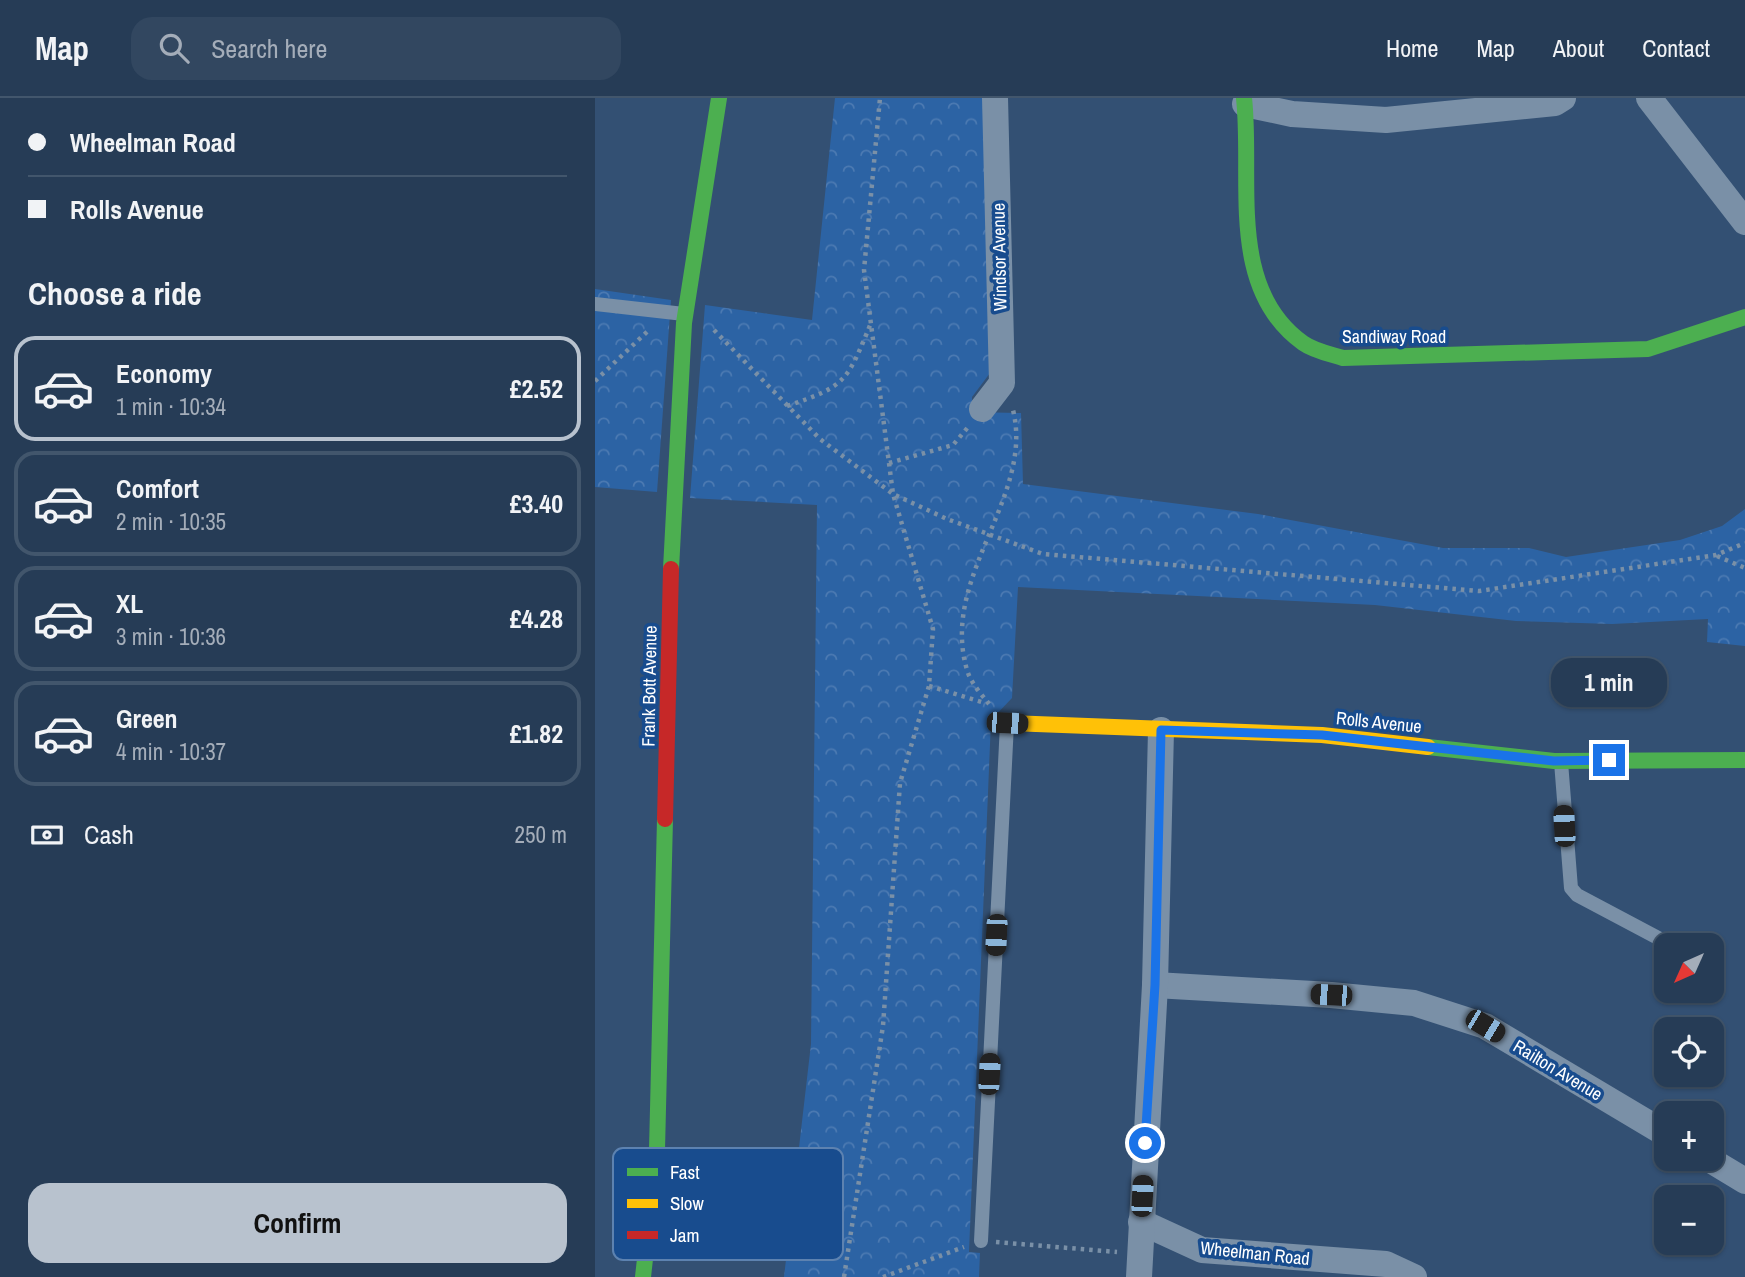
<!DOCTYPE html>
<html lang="en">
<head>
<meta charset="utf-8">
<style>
	body { margin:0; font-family:"Archivo Narrow",sans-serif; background:#324760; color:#f1f3f6; height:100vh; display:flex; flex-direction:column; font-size:26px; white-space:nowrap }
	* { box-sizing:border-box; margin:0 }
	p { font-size:23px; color:#a4adb9 }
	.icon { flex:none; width:38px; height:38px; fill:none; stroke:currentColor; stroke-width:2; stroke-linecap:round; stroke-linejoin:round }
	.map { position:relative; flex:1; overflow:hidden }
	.side { display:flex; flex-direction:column; background:#263c56; width:595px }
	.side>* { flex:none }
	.top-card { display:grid; align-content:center; height:154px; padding:0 28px; background:#263c56 }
	.needle { width:46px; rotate:225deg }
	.tools { position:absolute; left:1059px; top:835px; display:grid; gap:14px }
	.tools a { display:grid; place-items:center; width:70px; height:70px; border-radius:14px; background:#263c56; box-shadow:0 2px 5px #0004,0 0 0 2px #42566c; font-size:35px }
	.end { position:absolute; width:32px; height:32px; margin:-16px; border:9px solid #1a73e8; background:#fff; box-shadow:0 0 0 4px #fff }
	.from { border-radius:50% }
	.bubble { position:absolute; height:49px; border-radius:21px; background:#263c56; box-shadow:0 2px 5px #0004,0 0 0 2px #42566c; font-size:23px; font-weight:700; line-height:49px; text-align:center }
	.car { position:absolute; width:21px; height:42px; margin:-21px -10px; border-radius:9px; box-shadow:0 0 5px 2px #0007; background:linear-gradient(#222 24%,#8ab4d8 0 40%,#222 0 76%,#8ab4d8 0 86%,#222 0) }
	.top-card b { display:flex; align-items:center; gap:24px; height:66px; font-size:26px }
	.top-card b+b { border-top:2px solid #42566c }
	.top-card i { width:18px; height:18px; background:#f1f3f6 }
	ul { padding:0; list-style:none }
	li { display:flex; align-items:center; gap:21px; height:105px; margin:0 14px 10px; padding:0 14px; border:4px solid #42566c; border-radius:21px }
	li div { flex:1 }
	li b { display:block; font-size:26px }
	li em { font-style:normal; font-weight:700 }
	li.on { border-color:#b8c2ce }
	li>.icon { width:63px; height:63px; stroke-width:1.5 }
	h2 { padding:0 28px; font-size:32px; line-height:84px }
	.pay { display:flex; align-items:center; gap:18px; height:77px; padding:0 28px; font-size:26px }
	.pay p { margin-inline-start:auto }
	.action { display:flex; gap:14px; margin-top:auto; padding:14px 28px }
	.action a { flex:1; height:80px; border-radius:21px; background:#b8c2ce; color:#111; font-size:28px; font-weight:700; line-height:80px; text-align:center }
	header { display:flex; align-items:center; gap:42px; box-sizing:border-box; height:98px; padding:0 35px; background:#263c56; border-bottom:2px solid #42566c }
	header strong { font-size:33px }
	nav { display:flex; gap:38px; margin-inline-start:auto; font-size:24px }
	.search { width:490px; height:63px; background:#324760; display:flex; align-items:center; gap:18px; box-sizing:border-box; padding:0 24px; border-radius:21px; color:#a4adb9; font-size:26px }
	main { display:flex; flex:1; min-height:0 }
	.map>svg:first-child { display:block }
	.forest { fill:url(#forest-crowns) }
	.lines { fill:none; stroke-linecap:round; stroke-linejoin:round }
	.path { stroke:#7a90a7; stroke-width:4.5; stroke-dasharray:3.5 5; stroke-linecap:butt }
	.lane { stroke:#7a90a7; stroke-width:14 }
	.street { stroke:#7a90a7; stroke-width:26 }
	.fast { stroke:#4caf50; stroke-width:16 }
	.slow { stroke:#ffc107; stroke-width:16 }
	.jam { stroke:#c62828; stroke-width:16 }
	.route { stroke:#1a73e8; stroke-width:9 }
	.labels { text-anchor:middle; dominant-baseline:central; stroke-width:7; stroke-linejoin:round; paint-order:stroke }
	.street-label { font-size:18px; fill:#fff; stroke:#184c8e }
	.key { fill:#184c8e; stroke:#5d82b0; stroke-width:2 }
	.key-label { font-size:19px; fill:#fff }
</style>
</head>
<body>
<header>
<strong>Map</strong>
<div class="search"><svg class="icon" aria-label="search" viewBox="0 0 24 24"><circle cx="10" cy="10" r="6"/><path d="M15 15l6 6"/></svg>Search here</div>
<nav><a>Home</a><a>Map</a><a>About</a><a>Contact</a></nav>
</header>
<main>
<section class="side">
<div class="top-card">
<b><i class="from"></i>Wheelman Road</b>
<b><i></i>Rolls Avenue</b>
</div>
<h2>Choose a ride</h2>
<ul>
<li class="on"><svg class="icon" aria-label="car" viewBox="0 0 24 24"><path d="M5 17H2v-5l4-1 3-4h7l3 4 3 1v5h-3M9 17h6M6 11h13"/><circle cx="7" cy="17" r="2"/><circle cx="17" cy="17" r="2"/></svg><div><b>Economy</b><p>1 min · 10:34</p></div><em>£2.52</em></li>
<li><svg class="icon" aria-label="car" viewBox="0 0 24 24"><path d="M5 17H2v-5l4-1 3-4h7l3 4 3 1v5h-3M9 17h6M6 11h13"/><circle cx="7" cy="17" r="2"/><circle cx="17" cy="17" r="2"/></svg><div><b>Comfort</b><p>2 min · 10:35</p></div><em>£3.40</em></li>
<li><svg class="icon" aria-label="car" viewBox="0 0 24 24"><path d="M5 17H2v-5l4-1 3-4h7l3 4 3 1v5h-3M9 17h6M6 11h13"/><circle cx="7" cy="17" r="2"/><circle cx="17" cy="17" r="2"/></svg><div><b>XL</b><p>3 min · 10:36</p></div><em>£4.28</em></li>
<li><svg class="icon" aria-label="car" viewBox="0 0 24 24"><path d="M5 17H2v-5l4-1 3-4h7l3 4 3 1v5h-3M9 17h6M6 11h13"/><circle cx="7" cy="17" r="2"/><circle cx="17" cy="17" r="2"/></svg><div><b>Green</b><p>4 min · 10:37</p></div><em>£1.82</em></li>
</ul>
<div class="pay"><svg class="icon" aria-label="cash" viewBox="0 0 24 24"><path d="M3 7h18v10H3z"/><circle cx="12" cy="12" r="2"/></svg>Cash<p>250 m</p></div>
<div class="action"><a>Confirm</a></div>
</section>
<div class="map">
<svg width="1150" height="1179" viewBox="0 0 1150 1179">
	<defs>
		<pattern id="forest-crowns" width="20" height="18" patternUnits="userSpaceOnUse" patternTransform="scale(1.75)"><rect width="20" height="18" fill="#2c63a4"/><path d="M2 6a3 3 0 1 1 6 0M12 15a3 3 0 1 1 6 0" fill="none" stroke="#4c7ab2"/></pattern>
	</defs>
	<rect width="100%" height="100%" fill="#335073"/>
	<g class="forest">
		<polygon points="240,0 394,0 398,271 377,299 377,314 426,315 428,386 663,416 848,450 934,450 971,459 1085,442 1127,428 1150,411 1150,548 1112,544 1113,521 1017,526 921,523 780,507 423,489 417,600 396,622 374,1154 385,1155 384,1179 189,1179 216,946 222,407 95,400 110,207 217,222"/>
		<polygon points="0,191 76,202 62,394 0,389"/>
	</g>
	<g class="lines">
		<g class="path">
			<polyline points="119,232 225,341 298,396 352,421 448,456 884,493 1121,457 1150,445"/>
			<polyline points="0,283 55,231"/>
			<path d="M192,308C252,288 252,283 276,225"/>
			<polyline points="294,365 358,347 374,328"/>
			<polyline points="1122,458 1150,470"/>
			<polyline points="334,588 390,605"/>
			<path d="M394,606C387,597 377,586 373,575C342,481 440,400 418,312"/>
			<polyline points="401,1144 522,1154"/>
			<polyline points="249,1179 288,928 305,685 334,588 338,531 298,396 269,172 285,0"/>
			<polyline points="288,1179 369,1149"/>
		</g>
		<g class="lane">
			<polyline points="0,206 89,216"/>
			<polyline points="966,664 976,790 982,797 1065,841"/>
			<polyline points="386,1143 412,626"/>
		</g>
		<g class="street">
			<polyline points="1054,0 1150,124"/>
			<polyline points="650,6 697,16 791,22 960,5 968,0"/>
			<polyline points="387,311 407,285 400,0"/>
			<polyline points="560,887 736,897 819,905 890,928 1071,1036"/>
			<polyline points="1112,1060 1150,1083"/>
			<polyline points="546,1124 607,1152 791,1166 819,1179"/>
			<polyline points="544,1179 560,887 566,632"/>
		</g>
		<g class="fast">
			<path d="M649,0C658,81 631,190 708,245C719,253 735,256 748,260L1053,251L1150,219"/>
			<polyline points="76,471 89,225 124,0"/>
			<polyline points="833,649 959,663 1150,662"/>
			<polyline points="48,1179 62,1052 70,721"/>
		</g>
		<polyline class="slow" points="412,625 727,637 833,649"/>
		<polyline class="jam" points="70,721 76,471"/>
	</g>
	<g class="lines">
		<polyline class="route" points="550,1045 560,887 566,632 727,637 959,663 1014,662"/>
	</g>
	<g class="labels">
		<g class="street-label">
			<text transform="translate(404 159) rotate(-91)">Windsor Avenue</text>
			<text x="799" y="238">Sandiway Road</text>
			<text transform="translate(54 588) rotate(-89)">Frank Bott Avenue</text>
			<text transform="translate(784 624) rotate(6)">Rolls Avenue</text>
			<text transform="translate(963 972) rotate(31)">Railton Avenue</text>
			<text transform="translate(660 1155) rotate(6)">Wheelman Road</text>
		</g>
	</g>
	<rect x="18" y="1050" width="230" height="112" rx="10" class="key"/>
	<rect x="32" y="1070" width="31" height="8" fill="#4caf50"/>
	<rect x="32" y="1101" width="31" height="9" fill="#ffc107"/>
	<rect x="32" y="1133" width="31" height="8" fill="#c62828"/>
	<g class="key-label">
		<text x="75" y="1081">Fast</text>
		<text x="75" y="1112">Slow</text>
		<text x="75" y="1144">Jam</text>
	</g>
</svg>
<div class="tools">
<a><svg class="needle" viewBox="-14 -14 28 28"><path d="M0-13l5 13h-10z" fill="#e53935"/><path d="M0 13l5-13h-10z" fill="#a4adb9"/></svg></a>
<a><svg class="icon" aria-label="locate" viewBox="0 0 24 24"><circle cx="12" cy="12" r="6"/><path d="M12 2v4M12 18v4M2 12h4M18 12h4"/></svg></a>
<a>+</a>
<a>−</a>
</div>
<i class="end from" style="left:550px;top:1045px"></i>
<i class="end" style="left:1014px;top:662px"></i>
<div class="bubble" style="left:956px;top:560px;width:116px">1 min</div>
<i class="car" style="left:412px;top:625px;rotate:93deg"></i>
<i class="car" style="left:969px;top:728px;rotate:357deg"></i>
<i class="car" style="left:401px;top:837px;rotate:183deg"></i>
<i class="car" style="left:736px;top:897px;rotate:273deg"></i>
<i class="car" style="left:890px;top:928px;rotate:121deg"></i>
<i class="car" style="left:394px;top:976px;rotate:3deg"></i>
<i class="car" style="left:547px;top:1098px;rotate:3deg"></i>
</div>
</main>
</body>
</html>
